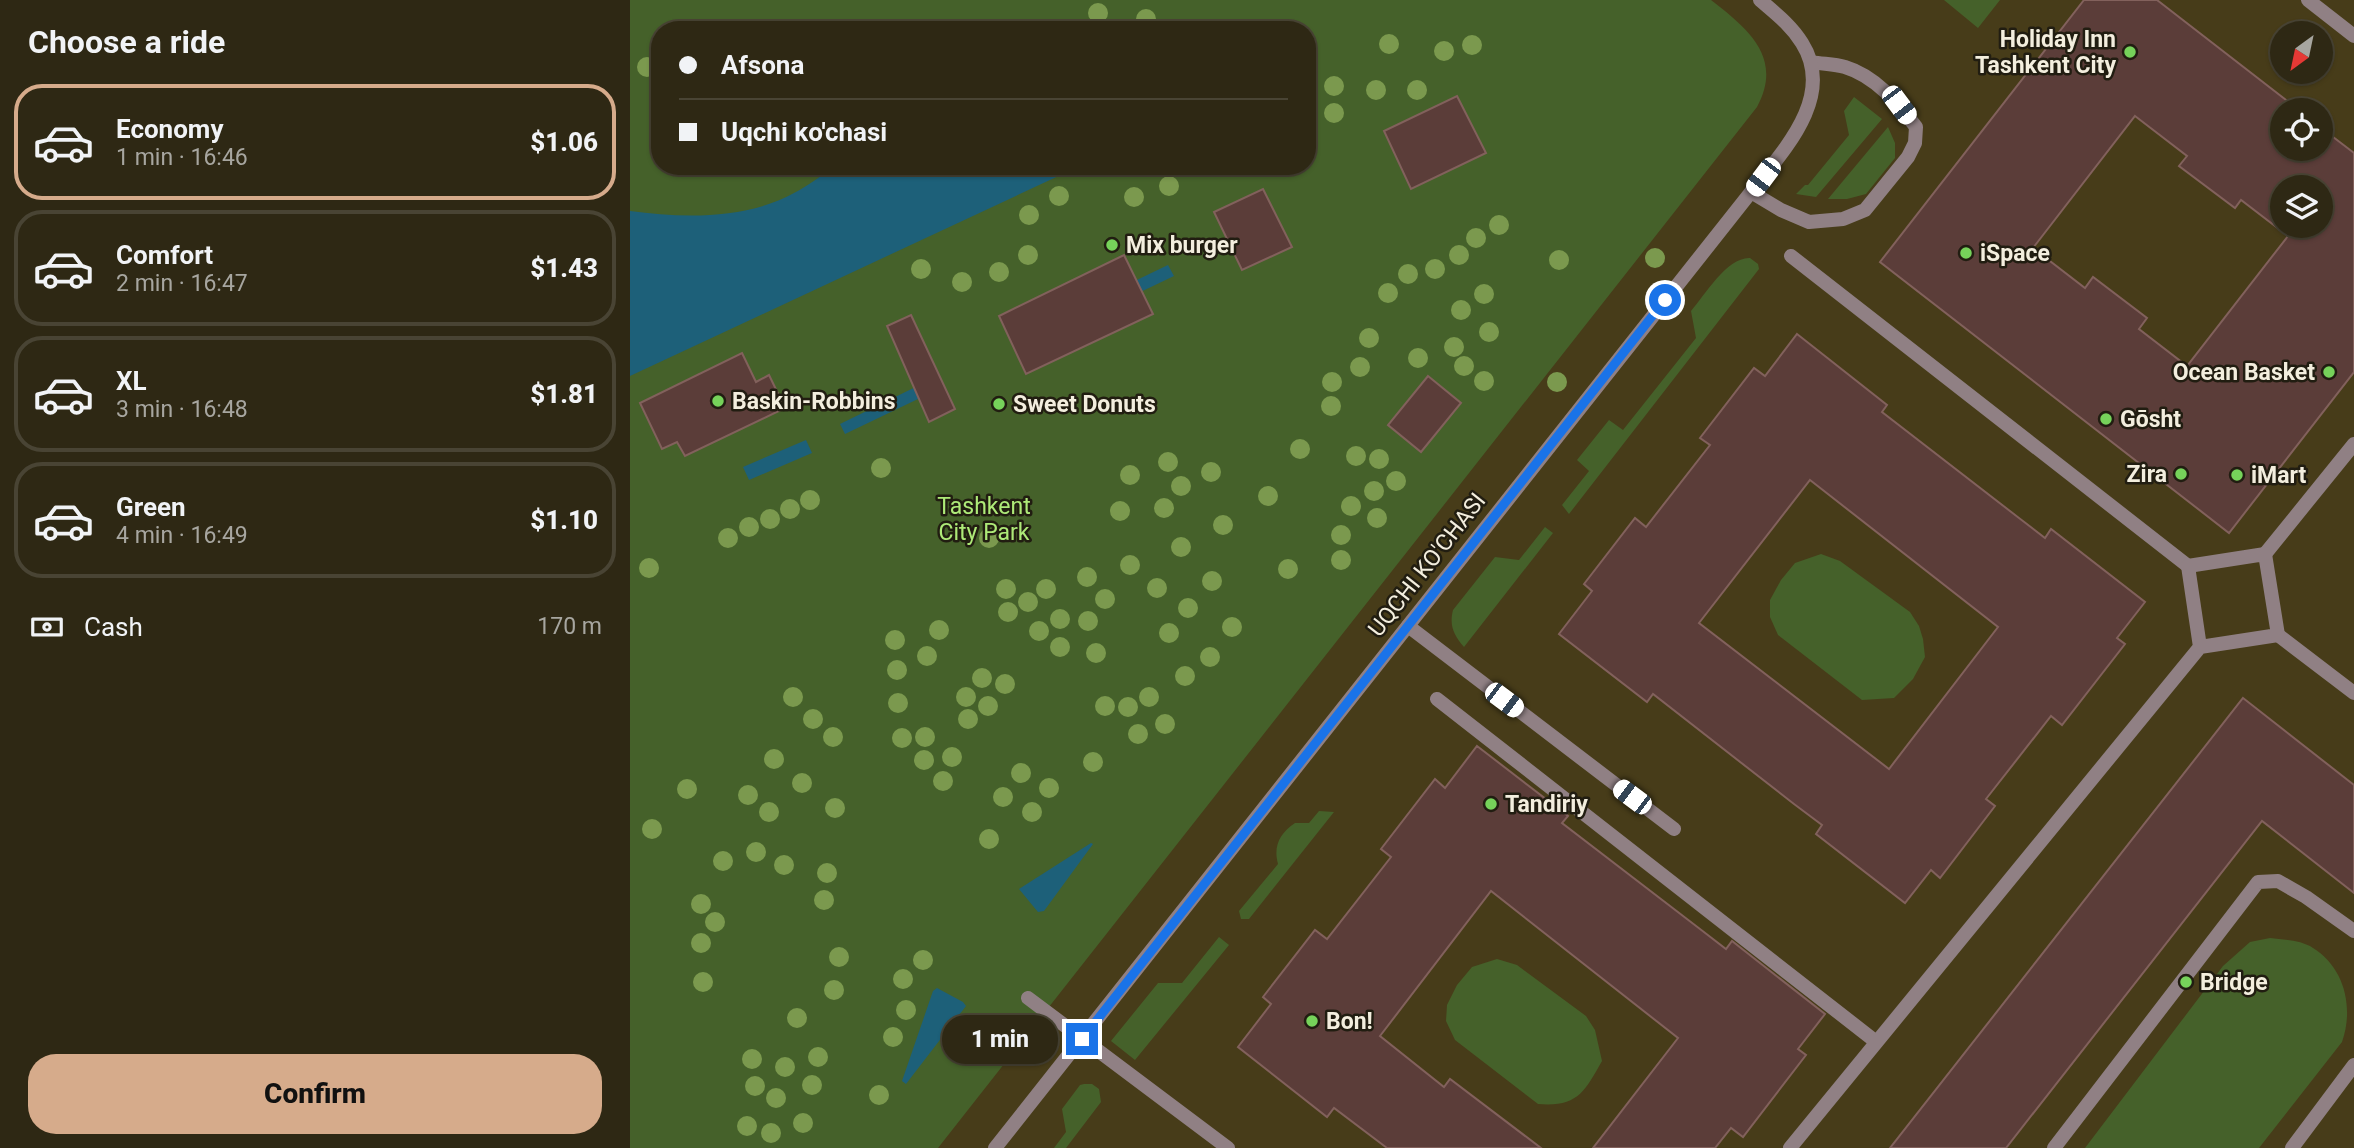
<!DOCTYPE html>
<html lang="en">
<head>
<meta charset="utf-8">
<style>
	body { margin:0; font-family:Roboto,sans-serif; background:#36301d; color:#f1f3f6; height:100vh; display:flex; flex-direction:column; font-size:26px; white-space:nowrap }
	* { box-sizing:border-box; margin:0 }
	p { font-size:23px; color:#a7a6a0 }
	.icon { flex:none; width:38px; height:38px; fill:none; stroke:currentColor; stroke-width:2; stroke-linecap:round; stroke-linejoin:round }
	.map { position:relative; flex:1; overflow:hidden }
	.details { display:flex; flex-direction:column; background:#2e2814; width:630px }
	.details>* { flex:none }
	.hud { position:absolute; left:21px; top:21px; width:665px; height:154px; border-radius:28px; box-shadow:0 2px 5px #0004,0 0 0 2px #494434; display:grid; align-content:center; height:154px; padding:0 28px; background:#2e2814 }
	.needle { width:46px; rotate:213deg }
	.controls { position:absolute; left:1640px; top:21px; display:grid; gap:14px }
	.controls a { display:grid; place-items:center; width:63px; height:63px; border-radius:50%; background:#2e2814; box-shadow:0 2px 5px #0004,0 0 0 2px #494434; font-size:35px }
	.end { position:absolute; width:32px; height:32px; margin:-16px; border:9px solid #1a73e8; background:#fff; box-shadow:0 0 0 4px #fff }
	.from { border-radius:50% }
	.bubble { position:absolute; height:49px; border-radius:24px; background:#2e2814; box-shadow:0 2px 5px #0004,0 0 0 2px #494434; font-size:23px; font-weight:800; line-height:49px; text-align:center }
	.car { position:absolute; width:21px; height:42px; margin:-21px -10px; border-radius:9px; box-shadow:0 0 5px 2px #0007; background:linear-gradient(#fff 24%,#345 0 40%,#fff 0 76%,#345 0 86%,#fff 0) }
	.hud b { display:flex; align-items:center; gap:24px; height:66px; font-size:26px }
	.hud b+b { border-top:2px solid #494434 }
	.hud i { width:18px; height:18px; background:#f1f3f6 }
	ul { padding:0; list-style:none }
	li { display:flex; align-items:center; gap:21px; height:116px; margin:0 14px 10px; padding:0 14px; border:4px solid #494434; border-radius:28px }
	li div { flex:1 }
	li b { display:block; font-size:26px }
	li em { font-style:normal; font-weight:800 }
	li.active { border-color:#d6ab8b }
	li>.icon { width:63px; height:63px; stroke-width:1.5 }
	h2 { padding:0 28px; font-size:32px; line-height:84px }
	.pay { display:flex; align-items:center; gap:18px; height:77px; padding:0 28px; font-size:26px }
	.pay p { margin-inline-start:auto }
	.cta { display:flex; gap:14px; margin-top:auto; padding:14px 28px }
	.cta a { flex:1; height:80px; border-radius:28px; background:#d6ab8b; color:#111; font-size:28px; font-weight:800; line-height:80px; text-align:center }
	main { display:flex; flex:1; min-height:0 }
	.map>svg:first-child { display:block }
	.built { fill:#473c19; fill-rule:evenodd }
	.green { fill:#45612a; fill-rule:evenodd }
	.water { fill:#1d6079 }
	.building { fill:#5b3d39; stroke:#82615c; stroke-width:2; fill-rule:evenodd }
	.lines { fill:none; stroke-linecap:round; stroke-linejoin:round }
	.lane { stroke:#908084; stroke-width:14 }
	.street { stroke:#908084; stroke-width:14 }
	.tree { fill:#7b994e }
	.route { stroke:#1a73e8; stroke-width:9 }
	.poi-dot { fill:#76d25a; stroke:#211d11; stroke-width:2.5 }
	.labels { text-anchor:middle; dominant-baseline:central; stroke-width:5; stroke-linejoin:round; paint-order:stroke }
	.poi-label { font-size:23px; font-weight:bold; fill:#f3eede; stroke:#211d11; text-anchor:start }
	.park-label { font-size:23px; fill:#aeea78; stroke:#211d11 }
	.street-label { font-size:23px; fill:#f3eede; stroke:#211d11 }
</style>
</head>
<body>
<main>
<section class="details">
<h2>Choose a ride</h2>
<ul>
<li class="active"><svg class="icon" aria-label="car" viewBox="0 0 24 24"><path d="M5 17H2v-5l4-1 3-4h7l3 4 3 1v5h-3M9 17h6M6 11h13"/><circle cx="7" cy="17" r="2"/><circle cx="17" cy="17" r="2"/></svg><div><b>Economy</b><p>1 min · 16:46</p></div><em>$1.06</em></li>
<li><svg class="icon" aria-label="car" viewBox="0 0 24 24"><path d="M5 17H2v-5l4-1 3-4h7l3 4 3 1v5h-3M9 17h6M6 11h13"/><circle cx="7" cy="17" r="2"/><circle cx="17" cy="17" r="2"/></svg><div><b>Comfort</b><p>2 min · 16:47</p></div><em>$1.43</em></li>
<li><svg class="icon" aria-label="car" viewBox="0 0 24 24"><path d="M5 17H2v-5l4-1 3-4h7l3 4 3 1v5h-3M9 17h6M6 11h13"/><circle cx="7" cy="17" r="2"/><circle cx="17" cy="17" r="2"/></svg><div><b>XL</b><p>3 min · 16:48</p></div><em>$1.81</em></li>
<li><svg class="icon" aria-label="car" viewBox="0 0 24 24"><path d="M5 17H2v-5l4-1 3-4h7l3 4 3 1v5h-3M9 17h6M6 11h13"/><circle cx="7" cy="17" r="2"/><circle cx="17" cy="17" r="2"/></svg><div><b>Green</b><p>4 min · 16:49</p></div><em>$1.10</em></li>
</ul>
<div class="pay"><svg class="icon" aria-label="cash" viewBox="0 0 24 24"><path d="M3 7h18v10H3z"/><circle cx="12" cy="12" r="2"/></svg>Cash<p>170 m</p></div>
<div class="cta"><a>Confirm</a></div>
</section>
<div class="map">
<svg width="1724" height="1148" viewBox="0 0 1724 1148">
	<rect width="100%" height="100%" fill="#3d351a"/>
	<path class="built" d="M0,0H1724V1148H0ZM30,30H677V166H30ZM1652,33H1690V72H1652ZM1652,110H1690V149H1652ZM1652,187H1690V226H1652Z"/>
	<g class="green">
		<path d="M0,0H1081C1117,28 1154,57 1127,107L308,1148H0ZM30,30H677V166H30Z"/>
		<polygon points="1314,0 1370,0 1348,28"/>
		<polygon points="1224,97 1252,119 1186,197 1166,194 1175,185 1178,185 1219,135 1214,111"/>
		<polygon points="1258,127 1265,143 1265,158 1236,194 1217,199 1198,199"/>
		<path d="M1120,258L1128,264L1129,269L939,514L932,505L959,471L947,460L979,420L993,430L1066,338L1061,311C1075,295 1097,257 1120,258Z"/>
		<path d="M915,527L923,533L834,647C824,635 819,626 823,610L865,557L889,560Z"/>
		<polygon points="1191,554 1210,561 1280,612 1289,626 1293,639 1295,657 1283,679 1264,698 1232,700 1148,635 1140,617 1140,600 1151,580 1165,563"/>
		<path d="M689,811L704,812L619,919H611L609,911L648,864C643,846 650,833 665,823H679Z"/>
		<polygon points="589,937 599,945 505,1060 481,1041 528,983 552,983"/>
		<path d="M1640,938C1654,940 1671,940 1683,948C1715,968 1724,1008 1712,1042L1629,1148H1455L1593,966L1620,942Z"/>
		<path d="M867,959L887,965L956,1016L965,1030L972,1061C954,1093 947,1107 908,1104L825,1040L816,1021L817,1005L827,985L842,967Z"/>
		<polygon points="454,1084 462,1084 469,1089 471,1102 436,1148 424,1148 436,1132 432,1109 450,1085"/>
	</g>
	<g class="water">
		<path d="M205,166H450L0,376V211C53,218 115,220 164,193C178,186 192,175 205,166Z"/>
		<polygon points="538,265 544,276 389,350 384,339"/>
		<polygon points="308,376 313,387 215,434 210,424"/>
		<polygon points="176,440 182,453 119,480 113,467"/>
		<polygon points="461,843 463,844 414,911 408,912 389,889"/>
		<polygon points="307,988 333,1002 336,1006 276,1084 272,1081 303,991"/>
	</g>
	<g class="building">
		<path d="M1454,0H1527L1669,110H1652V149H1690V127L1724,153V372L1599,533L1250,262ZM1505,116L1557,156L1549,166L1605,208L1611,200L1658,236L1557,366L1509,329L1517,318L1463,277L1455,288L1403,248ZM1652,187H1690V226H1652Z"/>
		<polygon points="827,96 856,153 781,189 754,131"/>
		<polygon points="633,189 662,247 612,270 584,212"/>
		<polygon points="494,255 523,314 396,374 369,316"/>
		<polygon points="281,315 325,409 299,422 257,326"/>
		<path d="M1167,334L1257,405L1252,412L1389,518L1415,538L1421,529L1515,602L1487,638L1495,644L1432,725L1421,716L1356,799L1365,806L1310,878L1301,870L1275,903L1186,834L1192,825L1164,804L1023,694L1017,702L929,634L962,591L954,584L1005,518L1016,527L1080,445L1070,438L1124,368L1135,376ZM1180,480L1368,627L1259,769L1069,623Z"/>
		<polygon points="112,353 126,382 139,375 155,408 55,456 47,442 32,449 10,403"/>
		<polygon points="798,376 831,403 791,452 758,425"/>
		<polygon points="1613,698 1724,785 1724,893 1632,821 1376,1148 1260,1148"/>
		<polygon points="847,746 938,816 932,823 1070,929 1096,949 1102,941 1195,1014 1168,1049 1176,1055 1113,1137 1101,1128 1085,1148 963,1148 1048,1038 861,891 750,1036 814,1087 820,1079 911,1148 757,1148 704,1108 697,1117 608,1047 641,1004 633,997 685,930 697,939 761,857 751,849 805,779 815,788"/>
	</g>
	<g class="lines">
		<g class="lane">
			<path d="M1121,192L1151,210L1179,222L1213,219L1235,210L1278,157L1285,143L1286,127C1268,103 1245,76 1215,67C1204,64 1192,64 1182,62"/>
			<polyline points="778,626 1044,829"/>
			<polyline points="1424,1148 1628,882 1648,881 1676,897 1724,931"/>
			<polyline points="1662,1148 1724,1065"/>
		</g>
		<g class="street">
			<polyline points="1678,0 1724,36"/>
			<polyline points="1161,256 1558,566"/>
			<polyline points="1635,554 1724,444"/>
			<polyline points="1648,635 1724,693"/>
			<polyline points="807,699 1245,1041"/>
			<polyline points="398,998 598,1148"/>
			<path d="M365,1148L1121,192C1153,151 1206,97 1172,43C1161,25 1145,13 1130,0"/>
			<polyline points="1160,1148 1570,647 1648,635 1635,554 1558,566 1570,647"/>
		</g>
	</g>
	<g class="tree">
		<circle cx="468" cy="13" r="10"/>
		<circle cx="516" cy="19" r="10"/>
		<circle cx="759" cy="44" r="10"/>
		<circle cx="842" cy="45" r="10"/>
		<circle cx="814" cy="51" r="10"/>
		<circle cx="17" cy="67" r="10"/>
		<circle cx="704" cy="86" r="10"/>
		<circle cx="746" cy="90" r="10"/>
		<circle cx="787" cy="90" r="10"/>
		<circle cx="704" cy="113" r="10"/>
		<circle cx="539" cy="186" r="10"/>
		<circle cx="429" cy="196" r="10"/>
		<circle cx="504" cy="197" r="10"/>
		<circle cx="399" cy="215" r="10"/>
		<circle cx="869" cy="225" r="10"/>
		<circle cx="846" cy="238" r="10"/>
		<circle cx="398" cy="255" r="10"/>
		<circle cx="829" cy="255" r="10"/>
		<circle cx="1025" cy="258" r="10"/>
		<circle cx="929" cy="260" r="10"/>
		<circle cx="291" cy="269" r="10"/>
		<circle cx="805" cy="269" r="10"/>
		<circle cx="369" cy="272" r="10"/>
		<circle cx="778" cy="274" r="10"/>
		<circle cx="332" cy="282" r="10"/>
		<circle cx="758" cy="293" r="10"/>
		<circle cx="854" cy="294" r="10"/>
		<circle cx="831" cy="310" r="10"/>
		<circle cx="859" cy="332" r="10"/>
		<circle cx="739" cy="338" r="10"/>
		<circle cx="824" cy="347" r="10"/>
		<circle cx="788" cy="358" r="10"/>
		<circle cx="834" cy="366" r="10"/>
		<circle cx="730" cy="367" r="10"/>
		<circle cx="854" cy="381" r="10"/>
		<circle cx="702" cy="382" r="10"/>
		<circle cx="927" cy="382" r="10"/>
		<circle cx="701" cy="406" r="10"/>
		<circle cx="670" cy="449" r="10"/>
		<circle cx="726" cy="456" r="10"/>
		<circle cx="749" cy="459" r="10"/>
		<circle cx="538" cy="462" r="10"/>
		<circle cx="251" cy="468" r="10"/>
		<circle cx="581" cy="472" r="10"/>
		<circle cx="500" cy="475" r="10"/>
		<circle cx="766" cy="481" r="10"/>
		<circle cx="551" cy="486" r="10"/>
		<circle cx="744" cy="491" r="10"/>
		<circle cx="638" cy="496" r="10"/>
		<circle cx="180" cy="500" r="10"/>
		<circle cx="721" cy="506" r="10"/>
		<circle cx="534" cy="508" r="10"/>
		<circle cx="160" cy="509" r="10"/>
		<circle cx="490" cy="511" r="10"/>
		<circle cx="747" cy="518" r="10"/>
		<circle cx="140" cy="519" r="10"/>
		<circle cx="593" cy="525" r="10"/>
		<circle cx="119" cy="527" r="10"/>
		<circle cx="711" cy="535" r="10"/>
		<circle cx="98" cy="538" r="10"/>
		<circle cx="359" cy="538" r="10"/>
		<circle cx="551" cy="547" r="10"/>
		<circle cx="711" cy="560" r="10"/>
		<circle cx="500" cy="565" r="10"/>
		<circle cx="19" cy="568" r="10"/>
		<circle cx="658" cy="569" r="10"/>
		<circle cx="457" cy="577" r="10"/>
		<circle cx="582" cy="581" r="10"/>
		<circle cx="527" cy="588" r="10"/>
		<circle cx="376" cy="589" r="10"/>
		<circle cx="416" cy="589" r="10"/>
		<circle cx="475" cy="599" r="10"/>
		<circle cx="398" cy="602" r="10"/>
		<circle cx="558" cy="608" r="10"/>
		<circle cx="378" cy="612" r="10"/>
		<circle cx="430" cy="619" r="10"/>
		<circle cx="458" cy="621" r="10"/>
		<circle cx="602" cy="627" r="10"/>
		<circle cx="309" cy="630" r="10"/>
		<circle cx="409" cy="631" r="10"/>
		<circle cx="539" cy="633" r="10"/>
		<circle cx="265" cy="640" r="10"/>
		<circle cx="430" cy="647" r="10"/>
		<circle cx="466" cy="653" r="10"/>
		<circle cx="297" cy="656" r="10"/>
		<circle cx="580" cy="657" r="10"/>
		<circle cx="267" cy="670" r="10"/>
		<circle cx="555" cy="676" r="10"/>
		<circle cx="352" cy="678" r="10"/>
		<circle cx="375" cy="684" r="10"/>
		<circle cx="163" cy="697" r="10"/>
		<circle cx="336" cy="697" r="10"/>
		<circle cx="519" cy="697" r="10"/>
		<circle cx="268" cy="703" r="10"/>
		<circle cx="358" cy="706" r="10"/>
		<circle cx="475" cy="706" r="10"/>
		<circle cx="498" cy="707" r="10"/>
		<circle cx="183" cy="719" r="10"/>
		<circle cx="338" cy="719" r="10"/>
		<circle cx="535" cy="724" r="10"/>
		<circle cx="508" cy="734" r="10"/>
		<circle cx="203" cy="737" r="10"/>
		<circle cx="295" cy="737" r="10"/>
		<circle cx="272" cy="738" r="10"/>
		<circle cx="322" cy="757" r="10"/>
		<circle cx="144" cy="759" r="10"/>
		<circle cx="294" cy="760" r="10"/>
		<circle cx="463" cy="762" r="10"/>
		<circle cx="391" cy="773" r="10"/>
		<circle cx="313" cy="781" r="10"/>
		<circle cx="172" cy="783" r="10"/>
		<circle cx="419" cy="788" r="10"/>
		<circle cx="57" cy="789" r="10"/>
		<circle cx="118" cy="795" r="10"/>
		<circle cx="373" cy="797" r="10"/>
		<circle cx="205" cy="808" r="10"/>
		<circle cx="139" cy="812" r="10"/>
		<circle cx="402" cy="812" r="10"/>
		<circle cx="22" cy="829" r="10"/>
		<circle cx="359" cy="839" r="10"/>
		<circle cx="126" cy="852" r="10"/>
		<circle cx="93" cy="861" r="10"/>
		<circle cx="154" cy="865" r="10"/>
		<circle cx="197" cy="873" r="10"/>
		<circle cx="194" cy="900" r="10"/>
		<circle cx="71" cy="904" r="10"/>
		<circle cx="85" cy="922" r="10"/>
		<circle cx="71" cy="943" r="10"/>
		<circle cx="209" cy="957" r="10"/>
		<circle cx="293" cy="960" r="10"/>
		<circle cx="273" cy="979" r="10"/>
		<circle cx="73" cy="982" r="10"/>
		<circle cx="204" cy="990" r="10"/>
		<circle cx="276" cy="1010" r="10"/>
		<circle cx="167" cy="1018" r="10"/>
		<circle cx="263" cy="1037" r="10"/>
		<circle cx="188" cy="1057" r="10"/>
		<circle cx="122" cy="1059" r="10"/>
		<circle cx="155" cy="1067" r="10"/>
		<circle cx="182" cy="1085" r="10"/>
		<circle cx="125" cy="1086" r="10"/>
		<circle cx="249" cy="1095" r="10"/>
		<circle cx="146" cy="1098" r="10"/>
		<circle cx="173" cy="1123" r="10"/>
		<circle cx="117" cy="1126" r="10"/>
		<circle cx="141" cy="1133" r="10"/>
	</g>
	<g class="lines">
		<polyline class="route" points="452,1039 1035,300"/>
	</g>
	<g class="poi-dot">
		<circle cx="1500" cy="52" r="7"/>
		<circle cx="482" cy="245" r="7"/>
		<circle cx="1336" cy="253" r="7"/>
		<circle cx="1699" cy="372" r="7"/>
		<circle cx="88" cy="401" r="7"/>
		<circle cx="369" cy="404" r="7"/>
		<circle cx="1476" cy="419" r="7"/>
		<circle cx="1551" cy="474" r="7"/>
		<circle cx="1607" cy="475" r="7"/>
		<circle cx="861" cy="804" r="7"/>
		<circle cx="1556" cy="982" r="7"/>
		<circle cx="682" cy="1021" r="7"/>
	</g>
	<g class="labels">
		<g class="poi-label">
			<text x="1486" y="39" text-anchor="end">Holiday Inn<tspan x="1486" dy="26">Tashkent City</tspan></text>
			<text x="496" y="245">Mix burger</text>
			<text x="1350" y="253">iSpace</text>
			<text x="1685" y="372" text-anchor="end">Ocean Basket</text>
			<text x="102" y="401">Baskin-Robbins</text>
			<text x="383" y="404">Sweet Donuts</text>
			<text x="1490" y="419">Gōsht</text>
			<text x="1537" y="474" text-anchor="end">Zira</text>
			<text x="1621" y="475">iMart</text>
			<text x="875" y="804">Tandiriy</text>
			<text x="1570" y="982">Bridge</text>
			<text x="696" y="1021">Bon!</text>
		</g>
		<g class="park-label">
			<text x="354" y="506">Tashkent<tspan x="354" dy="26">City Park</tspan></text>
		</g>
		<g class="street-label">
			<text transform="translate(797 565) rotate(-52)">UQCHI KO'CHASI</text>
		</g>
	</g>
</svg>
<div class="controls">
<a><svg class="needle" viewBox="-14 -14 28 28"><path d="M0-13l5 13h-10z" fill="#e53935"/><path d="M0 13l5-13h-10z" fill="#a7a6a0"/></svg></a>
<a><svg class="icon" aria-label="locate" viewBox="0 0 24 24"><circle cx="12" cy="12" r="6"/><path d="M12 2v4M12 18v4M2 12h4M18 12h4"/></svg></a>
<a><svg class="icon" aria-label="layers" viewBox="0 0 24 24"><path d="M12 4l9 5-9 5-9-5zM3 14l9 5 9-5"/></svg></a>
</div>
<i class="end from" style="left:1035px;top:300px"></i>
<i class="end" style="left:452px;top:1039px"></i>
<div class="bubble" style="left:312px;top:1015px;width:116px">1 min</div>
<i class="car" style="left:1269px;top:105px;rotate:143deg"></i>
<i class="car" style="left:1133px;top:177px;rotate:217deg"></i>
<i class="car" style="left:874px;top:700px;rotate:127deg"></i>
<i class="car" style="left:1002px;top:797px;rotate:307deg"></i>
<div class="hud">
<b><i class="from"></i>Afsona</b>
<b><i></i>Uqchi ko'chasi</b>
</div>
</div>
</main>
</body>
</html>
